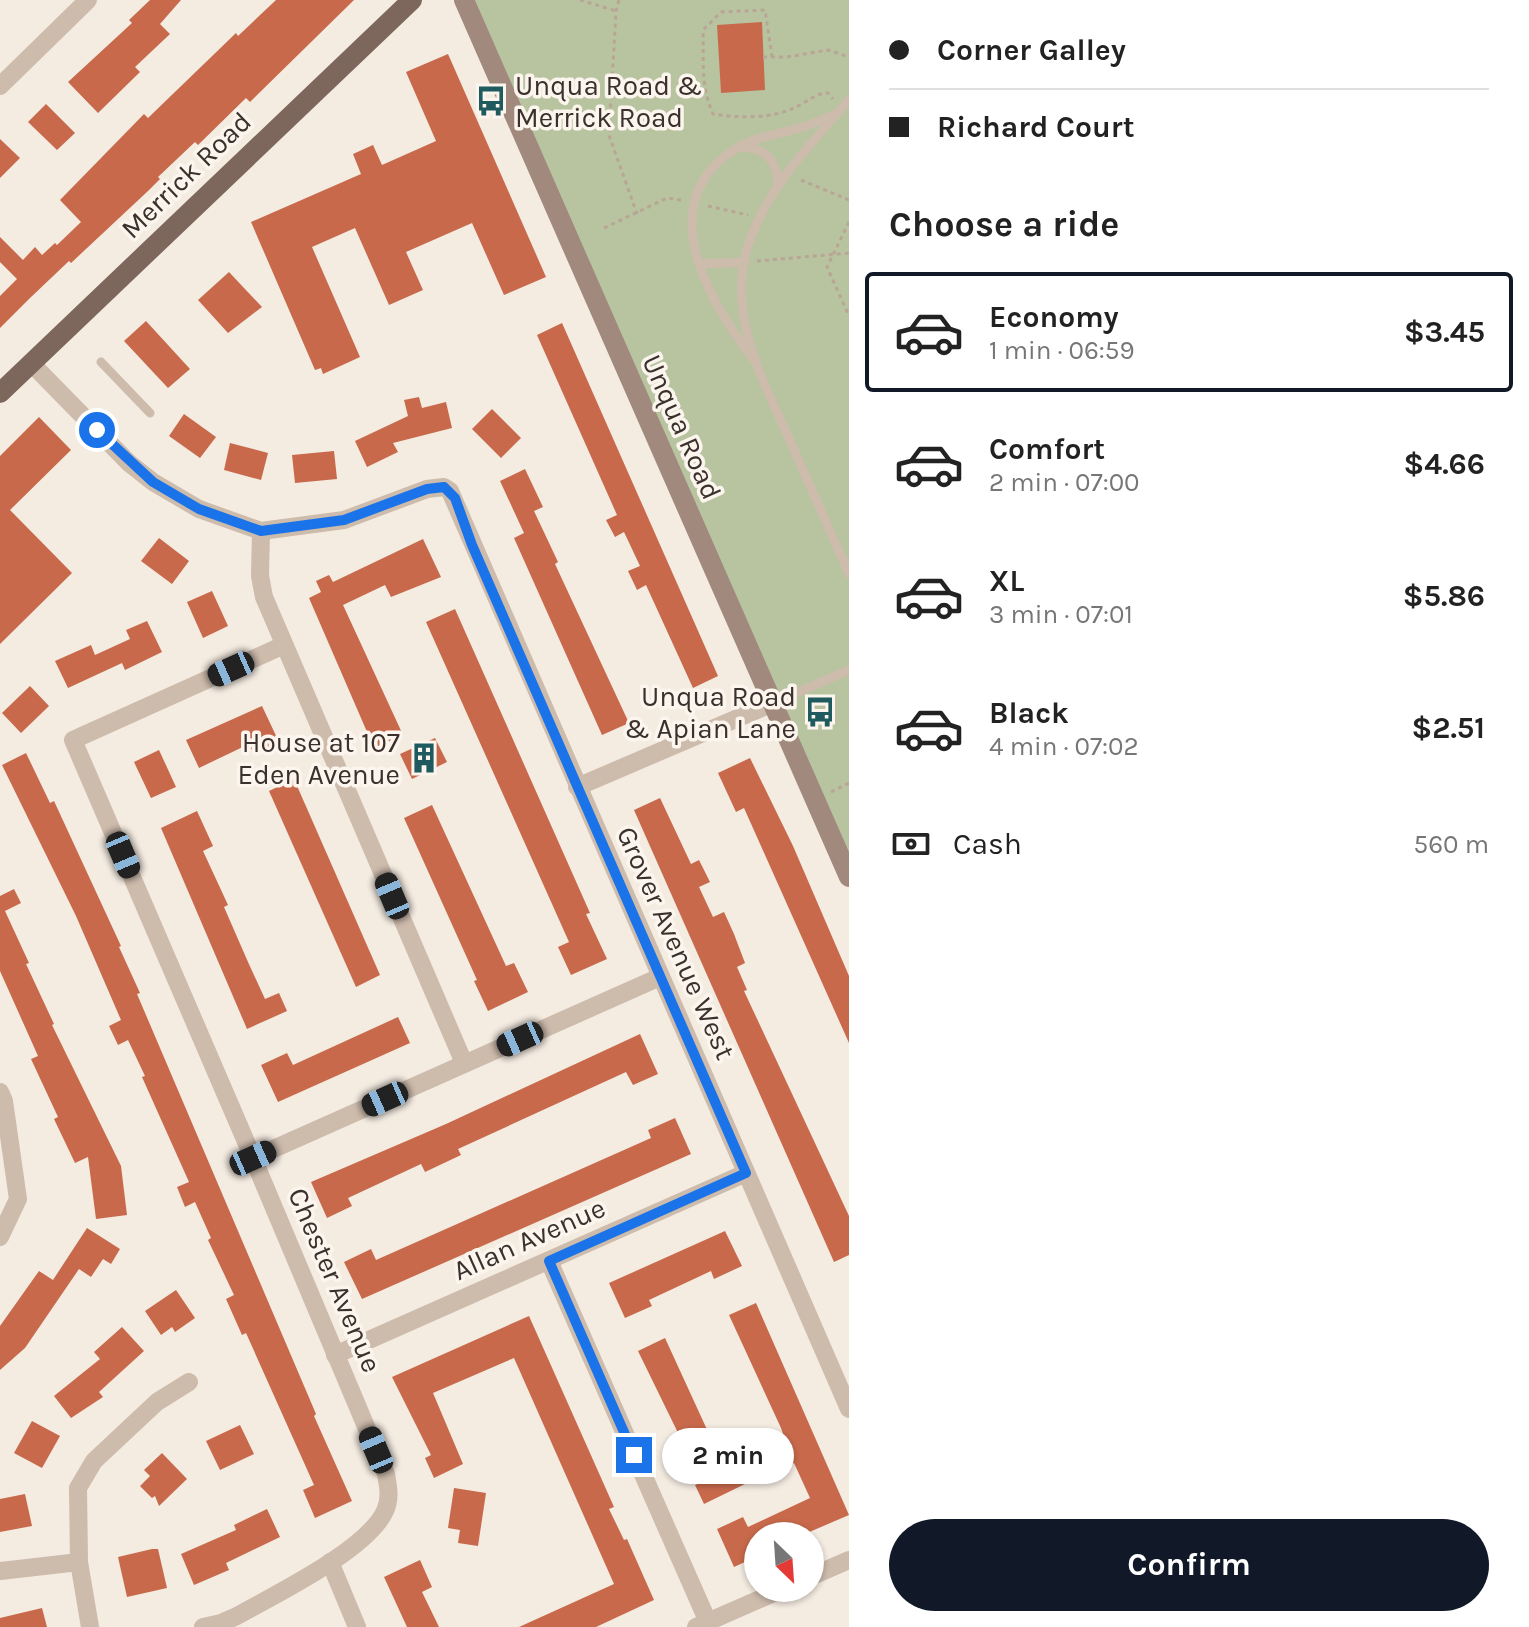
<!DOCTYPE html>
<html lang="en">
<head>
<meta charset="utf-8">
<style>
	body { margin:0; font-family:Karla,sans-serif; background:#f6f6f6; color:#222; height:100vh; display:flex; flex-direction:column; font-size:30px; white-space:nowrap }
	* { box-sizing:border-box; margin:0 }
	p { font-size:26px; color:#767676 }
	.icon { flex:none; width:44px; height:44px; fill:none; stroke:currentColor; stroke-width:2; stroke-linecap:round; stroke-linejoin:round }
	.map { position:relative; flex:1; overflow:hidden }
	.drawer { display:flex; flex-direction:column; background:#fff; width:680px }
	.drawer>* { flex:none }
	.top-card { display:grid; align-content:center; height:176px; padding:0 40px; background:#fff }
	.needle { width:52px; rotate:155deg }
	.fabs { position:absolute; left:744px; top:1522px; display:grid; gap:16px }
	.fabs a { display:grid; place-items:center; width:80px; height:80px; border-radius:50%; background:#fff; box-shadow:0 2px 6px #0004; font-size:40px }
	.end { position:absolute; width:36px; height:36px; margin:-18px; border:10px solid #1a73e8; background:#fff; box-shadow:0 0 0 4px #fff }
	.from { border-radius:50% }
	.bubble { position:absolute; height:56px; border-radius:28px; background:#fff; box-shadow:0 2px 6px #0004; font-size:26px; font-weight:700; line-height:56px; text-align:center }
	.car { position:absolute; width:24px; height:48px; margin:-24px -12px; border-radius:10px; box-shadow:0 0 6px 2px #0007; background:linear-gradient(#222 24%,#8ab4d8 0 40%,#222 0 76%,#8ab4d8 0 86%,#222 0) }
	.top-card b { display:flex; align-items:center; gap:28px; height:76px; font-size:30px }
	.top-card b+b { border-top:2px solid #e0e0e0 }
	.top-card i { width:20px; height:20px; background:#222 }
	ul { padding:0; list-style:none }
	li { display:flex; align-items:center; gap:24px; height:120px; margin:0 16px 12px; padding:0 24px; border:4px solid transparent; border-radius:8px }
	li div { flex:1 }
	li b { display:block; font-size:30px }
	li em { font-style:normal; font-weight:700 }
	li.active { border-color:#111827 }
	li>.icon { width:72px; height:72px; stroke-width:1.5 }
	h2 { padding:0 40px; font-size:36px; line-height:96px }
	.pay { display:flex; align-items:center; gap:20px; height:88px; padding:0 40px; font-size:30px }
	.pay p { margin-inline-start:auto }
	.primary-button { display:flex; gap:16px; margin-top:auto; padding:16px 40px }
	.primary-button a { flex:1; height:92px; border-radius:48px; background:#111827; color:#fff; font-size:32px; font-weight:700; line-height:92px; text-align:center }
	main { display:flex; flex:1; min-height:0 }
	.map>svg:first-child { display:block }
	.green { fill:#b8c4a0 }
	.building { fill:#c8694b }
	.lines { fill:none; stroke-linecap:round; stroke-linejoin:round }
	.path { stroke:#b9a596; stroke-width:3; stroke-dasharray:4 4; stroke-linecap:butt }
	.lane { stroke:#cdbbac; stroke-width:9 }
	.street { stroke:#cdbbac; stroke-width:18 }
	.secondary { stroke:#a18a7d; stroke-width:20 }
	.primary { stroke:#7d675c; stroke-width:20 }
	.route { stroke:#1a73e8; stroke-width:10 }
	.labels { text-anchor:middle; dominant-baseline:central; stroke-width:7; stroke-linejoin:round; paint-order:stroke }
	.poi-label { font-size:28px; fill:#3b302b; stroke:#fbf5ee; text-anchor:end }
	.street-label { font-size:28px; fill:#3b302b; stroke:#fbf5ee }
</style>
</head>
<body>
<main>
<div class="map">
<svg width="849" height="1627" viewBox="0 0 849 1627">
	<rect width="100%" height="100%" fill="#f4ebe1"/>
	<polygon class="green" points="472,0 849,0 849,858"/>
	<g class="building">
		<polygon points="150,0 181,0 160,24 170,34 135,67 140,72 98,113 68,82 132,23 129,20"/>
		<polygon points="276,0 354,0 250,102 246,98 198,145 195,142 158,177 160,179 148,191 71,263 69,261 30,298 0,328 0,296 17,279 0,262 0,237 23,260 35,247 42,255 55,243 57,245 81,222 60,200 144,114 148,118 236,33 238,36"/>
		<polygon points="762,22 765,90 721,93 717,25"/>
		<polygon points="448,54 546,277 504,295 472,223 406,252 423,290 389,305 355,228 312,247 360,357 323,374 321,368 315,370 251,222 361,174 353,154 373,145 382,165 436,141 406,72"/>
		<polygon points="46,104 75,133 57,150 28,122"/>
		<polygon points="0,139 20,158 0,178"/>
		<polygon points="229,272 262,307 228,333 198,300"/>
		<polygon points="146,321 190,369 168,388 124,341"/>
		<polygon points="562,323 718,676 693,688 646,585 637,590 628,571 640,566 624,532 615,537 606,520 617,515 537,335"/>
		<polygon points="419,397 422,408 446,402 452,428 393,443 398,452 367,467 355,441 408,416 404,400"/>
		<polygon points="492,409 521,438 501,458 472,429"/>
		<polygon points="184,414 216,437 200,458 169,436"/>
		<polygon points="39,417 71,450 10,510 72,573 0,644 0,456"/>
		<polygon points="230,443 268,453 261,480 224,470"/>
		<polygon points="334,451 337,479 295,483 292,455"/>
		<polygon points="525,469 543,507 534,511 558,562 555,564 629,723 602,735 514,538 524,533 500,481"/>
		<polygon points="159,538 189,561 172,584 141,561"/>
		<polygon points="423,539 441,577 391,597 385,585 343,605 403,735 374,748 309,598 321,592 316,581 329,575 333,582"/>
		<polygon points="212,591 228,626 203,638 187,602"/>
		<polygon points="455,609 590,913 586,914 607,959 571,975 558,947 569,942 426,622"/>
		<polygon points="147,621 162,652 125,670 122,663 68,688 55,661 91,645 95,655 130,639 126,630"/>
		<polygon points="30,686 49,706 21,733 2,713"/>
		<polygon points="262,706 279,742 254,754 249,744 199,768 186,740"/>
		<polygon points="435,738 447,762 412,779 400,754"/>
		<polygon points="159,750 176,787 151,798 134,762"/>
		<polygon points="26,753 50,803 54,801 121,946 119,947 140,993 137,994 316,1414 314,1416 352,1501 315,1518 303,1490 314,1485 246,1333 242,1335 226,1299 234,1295 208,1240 211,1238 195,1202 185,1207 177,1187 189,1182 142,1077 145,1076 128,1040 118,1045 109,1026 121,1020 76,916 2,765"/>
		<polygon points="750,758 793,846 849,976 849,1043 744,808 736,812 718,773"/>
		<polygon points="294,779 380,975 356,987 269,791"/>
		<polygon points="660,798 691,864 699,860 710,882 699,887 713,917 724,912 734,934 745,963 737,967 747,990 744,991 849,1216 849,1255 834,1262 634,810"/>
		<polygon points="432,805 506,966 514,963 528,992 488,1011 474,981 477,980 404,818"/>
		<polygon points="197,811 213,846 203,851 228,905 224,907 248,962 265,999 279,993 287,1011 247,1029 161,828"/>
		<polygon points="14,889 21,903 5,911 29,963 26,964 54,1024 52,1025 121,1166 127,1215 96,1219 88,1157 75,1163 54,1119 58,1117 31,1059 38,1056 0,971 0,896"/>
		<polygon points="398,1017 410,1043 278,1102 261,1065 287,1053 293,1065"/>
		<polygon points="640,1034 658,1074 633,1085 626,1072 458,1149 461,1155 425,1172 421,1164 348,1198 352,1206 327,1218 311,1182 446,1124"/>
		<polygon points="675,1118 691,1154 362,1299 344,1262 371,1249 376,1260 651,1138 648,1130"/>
		<polygon points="87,1228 120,1249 111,1264 103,1259 91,1277 79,1269 25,1348 0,1370 0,1326 39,1271 53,1280"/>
		<polygon points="725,1231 742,1266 714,1279 711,1271 649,1300 652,1306 625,1318 609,1283"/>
		<polygon points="176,1290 195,1318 175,1332 172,1327 161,1335 145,1311"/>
		<polygon points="756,1303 849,1515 800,1536 758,1536 758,1556 734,1567 717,1529 743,1517 748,1527 810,1498 794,1463 785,1467 777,1450 787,1445 781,1428 729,1315"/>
		<polygon points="529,1316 614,1507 609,1509 624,1540 627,1539 654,1600 596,1627 519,1627 614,1584 514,1358 433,1393 463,1464 434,1478 425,1458 431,1455 392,1377"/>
		<polygon points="122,1327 144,1351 99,1392 103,1397 71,1418 54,1396 100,1359 94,1352"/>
		<polygon points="665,1338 726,1471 737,1466 745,1484 704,1504 695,1485 702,1482 638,1351"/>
		<polygon points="32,1421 60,1436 42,1468 14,1453"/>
		<polygon points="240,1425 254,1454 220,1470 206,1441"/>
		<polygon points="162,1453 187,1479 159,1506 155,1496 152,1498 140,1486 150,1476 144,1470"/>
		<polygon points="454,1488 486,1493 478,1546 458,1543 460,1530 448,1528"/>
		<polygon points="25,1494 32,1526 0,1532 0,1499"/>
		<polygon points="267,1509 280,1537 226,1563 229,1570 194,1585 181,1554 236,1530 234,1525"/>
		<polygon points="152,1549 158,1549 167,1588 127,1597 118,1557"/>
		<polygon points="420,1560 432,1587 422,1592 439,1627 407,1627 384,1577"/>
		<polygon points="42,1608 47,1627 0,1627 0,1618"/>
	</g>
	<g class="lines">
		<g class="path">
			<polyline points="580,0 616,11"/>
			<polyline points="619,0 616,11 609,135 637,214"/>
			<polyline points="763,57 787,57 828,50 849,57"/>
			<path d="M772,57L765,10L721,12L703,30C704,61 700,84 713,114C738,118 770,119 794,108C806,103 815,93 828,93L833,99"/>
			<polyline points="801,180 849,200"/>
			<polyline points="708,206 748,215"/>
			<polyline points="849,222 827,267 849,316"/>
			<polyline points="604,228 667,198 681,200"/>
			<polyline points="757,261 849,253"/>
			<polyline points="831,792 849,783"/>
		</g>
		<g class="lane">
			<path d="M849,100C809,146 765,190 747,249C726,319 768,390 795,452C813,493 831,534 849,574"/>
			<path d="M742,147C767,148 777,161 778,185"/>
			<polyline points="699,264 745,262"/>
			<path d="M753,359C708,300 650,201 737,148C754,137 776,135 795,129C809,126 822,120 835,114"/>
			<polyline points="101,362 150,413"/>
			<polyline points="773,703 849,670"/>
		</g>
		<g class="street">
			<polyline points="0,86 88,0"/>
			<polyline points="31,363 129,463 153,482 199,509 261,531 344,520 427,489 444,487 450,491 849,1409"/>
			<polyline points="261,531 260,576 264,597 464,1063"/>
			<polyline points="577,787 773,703"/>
			<polyline points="0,1092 4,1101 18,1199 0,1237"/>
			<polyline points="253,1158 660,977"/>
			<polyline points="549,1261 708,1622"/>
			<polyline points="335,1355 746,1173"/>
			<polyline points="330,1562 357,1627"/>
			<polyline points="0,1571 79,1562"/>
			<polyline points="810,1577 849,1560"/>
			<polyline points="90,1627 79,1562 78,1488 94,1461 157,1402 189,1382"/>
			<path d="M203,1627L221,1623L237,1616C276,1594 367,1550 385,1511C391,1498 388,1486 386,1474L253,1158L73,740L284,645"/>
			<polyline points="696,1627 785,1588"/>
		</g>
		<polyline class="secondary" points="464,0 849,877"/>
		<polyline class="primary" points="0,393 412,0"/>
	</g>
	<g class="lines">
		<polyline class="route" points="97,430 153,482 199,509 261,531 344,520 427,489 444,487 455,498 472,545 746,1173 549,1261 634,1455"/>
	</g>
	<defs>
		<g id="bus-bare" transform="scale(2.4)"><path d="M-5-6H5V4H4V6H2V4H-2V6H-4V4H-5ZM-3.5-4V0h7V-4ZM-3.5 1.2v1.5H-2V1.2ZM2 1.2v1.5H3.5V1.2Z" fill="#1f5a5e" stroke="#fbf5ee" stroke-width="2.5" paint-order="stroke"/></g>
		<g id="building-bare" transform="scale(2.4)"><path d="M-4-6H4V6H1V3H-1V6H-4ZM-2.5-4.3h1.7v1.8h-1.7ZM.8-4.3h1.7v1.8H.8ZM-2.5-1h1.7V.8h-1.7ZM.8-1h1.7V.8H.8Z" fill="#1f5a5e" stroke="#fbf5ee" stroke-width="2.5" paint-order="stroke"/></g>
	</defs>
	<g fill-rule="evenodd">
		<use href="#bus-bare" x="491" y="101"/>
		<use href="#bus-bare" x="820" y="712"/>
		<use href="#building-bare" x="424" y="758"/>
	</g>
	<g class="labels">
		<g class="poi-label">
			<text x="515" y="85" text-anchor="start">Unqua Road &amp;<tspan x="515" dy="32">Merrick Road</tspan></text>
			<text x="796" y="696">Unqua Road<tspan x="796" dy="32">&amp; Apian Lane</tspan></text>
			<text x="400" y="742">House at 107<tspan x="400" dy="32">Eden Avenue</tspan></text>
		</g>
		<g class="street-label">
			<text transform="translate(186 175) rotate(-44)">Merrick Road</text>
			<text transform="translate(682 427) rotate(66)">Unqua Road</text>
			<text transform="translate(676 943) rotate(66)">Grover Avenue West</text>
			<text transform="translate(529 1239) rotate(-24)">Allan Avenue</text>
			<text transform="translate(335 1280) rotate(67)">Chester Avenue</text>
		</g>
	</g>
</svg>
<div class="fabs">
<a><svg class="needle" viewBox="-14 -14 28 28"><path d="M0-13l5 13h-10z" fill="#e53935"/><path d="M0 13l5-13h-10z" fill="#767676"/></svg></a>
</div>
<i class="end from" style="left:97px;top:430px"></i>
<i class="end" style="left:634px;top:1455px"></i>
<div class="bubble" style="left:662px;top:1428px;width:132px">2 min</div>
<i class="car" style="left:231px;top:669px;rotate:246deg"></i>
<i class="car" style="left:123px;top:855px;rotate:157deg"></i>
<i class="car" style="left:392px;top:896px;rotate:337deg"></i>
<i class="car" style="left:520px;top:1039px;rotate:246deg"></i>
<i class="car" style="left:385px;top:1099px;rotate:246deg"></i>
<i class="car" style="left:253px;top:1158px;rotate:66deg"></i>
<i class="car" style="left:376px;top:1450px;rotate:337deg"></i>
</div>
<section class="drawer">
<div class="top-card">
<b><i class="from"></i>Corner Galley</b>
<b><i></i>Richard Court</b>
</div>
<h2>Choose a ride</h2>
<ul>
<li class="active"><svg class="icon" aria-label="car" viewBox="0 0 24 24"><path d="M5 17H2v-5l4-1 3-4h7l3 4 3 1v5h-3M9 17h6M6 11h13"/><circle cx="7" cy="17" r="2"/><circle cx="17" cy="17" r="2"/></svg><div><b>Economy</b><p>1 min · 06:59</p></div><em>$3.45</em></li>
<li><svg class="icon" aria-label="car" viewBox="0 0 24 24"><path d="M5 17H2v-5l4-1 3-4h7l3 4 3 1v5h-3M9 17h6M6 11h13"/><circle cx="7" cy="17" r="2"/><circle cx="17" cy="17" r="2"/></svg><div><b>Comfort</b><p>2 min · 07:00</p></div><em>$4.66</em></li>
<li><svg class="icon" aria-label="car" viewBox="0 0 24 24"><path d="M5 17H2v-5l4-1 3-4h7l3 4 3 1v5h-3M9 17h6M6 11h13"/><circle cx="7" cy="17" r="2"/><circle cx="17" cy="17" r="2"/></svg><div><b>XL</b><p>3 min · 07:01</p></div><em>$5.86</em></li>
<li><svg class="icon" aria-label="car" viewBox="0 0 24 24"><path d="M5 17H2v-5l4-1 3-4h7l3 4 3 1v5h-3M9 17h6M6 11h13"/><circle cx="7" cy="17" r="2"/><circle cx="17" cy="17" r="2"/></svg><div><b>Black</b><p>4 min · 07:02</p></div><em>$2.51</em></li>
</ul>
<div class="pay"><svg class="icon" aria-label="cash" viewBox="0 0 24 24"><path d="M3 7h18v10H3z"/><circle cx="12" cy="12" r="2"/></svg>Cash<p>560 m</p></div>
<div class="primary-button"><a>Confirm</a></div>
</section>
</main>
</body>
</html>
